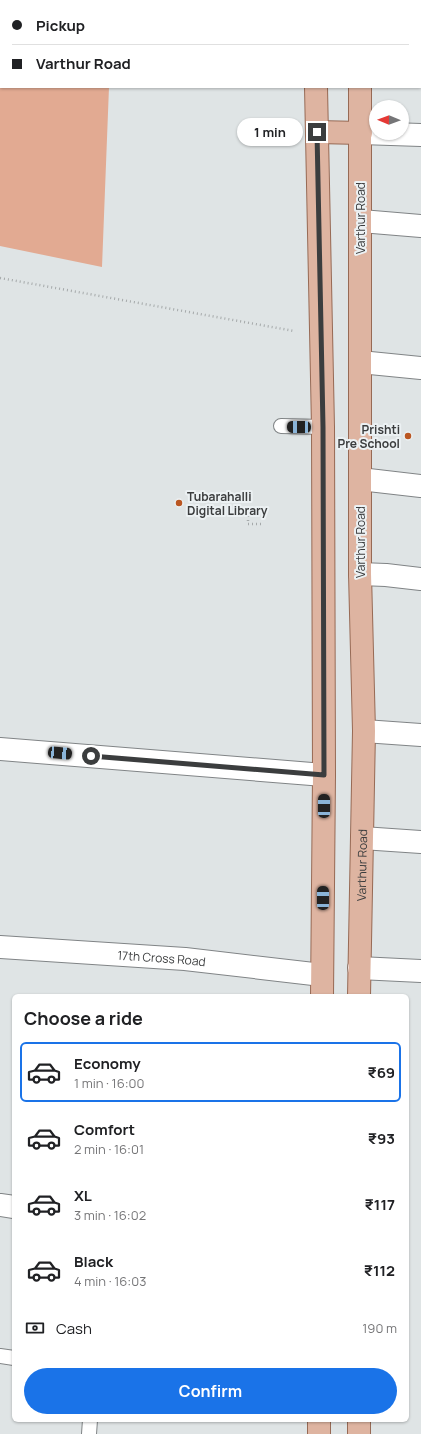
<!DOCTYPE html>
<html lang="en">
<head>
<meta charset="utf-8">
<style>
	body { margin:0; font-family:Manrope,sans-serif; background:#f6f6f6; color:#202124; height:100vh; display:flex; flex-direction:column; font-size:15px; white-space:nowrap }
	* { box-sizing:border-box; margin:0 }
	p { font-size:13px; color:#757577 }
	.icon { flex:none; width:22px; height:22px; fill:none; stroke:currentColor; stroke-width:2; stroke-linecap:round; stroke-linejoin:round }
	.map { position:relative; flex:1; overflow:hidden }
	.panel { position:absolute; left:12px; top:994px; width:397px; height:428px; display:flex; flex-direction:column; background:#fff; border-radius:6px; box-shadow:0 1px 3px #0004 }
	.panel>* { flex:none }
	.top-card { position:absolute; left:0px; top:0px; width:421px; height:88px; box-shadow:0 1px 3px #0004; display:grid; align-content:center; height:88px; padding:0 12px; background:#fff }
	.needle { width:26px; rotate:271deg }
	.controls { position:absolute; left:369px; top:100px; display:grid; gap:8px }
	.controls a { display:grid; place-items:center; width:40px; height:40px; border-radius:50%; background:#fff; box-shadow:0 1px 3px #0004; font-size:20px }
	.end { position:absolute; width:18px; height:18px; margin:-9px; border:5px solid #3b3d3e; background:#fff; box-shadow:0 0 0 2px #fff }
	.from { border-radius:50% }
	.bubble { position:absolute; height:28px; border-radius:14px; background:#fff; box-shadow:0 1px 3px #0004; font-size:13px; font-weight:700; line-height:28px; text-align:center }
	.car { position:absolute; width:12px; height:24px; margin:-12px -6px; border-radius:5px; box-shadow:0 0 3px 1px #0007; background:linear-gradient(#222 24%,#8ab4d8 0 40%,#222 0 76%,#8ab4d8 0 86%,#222 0) }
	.top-card b { display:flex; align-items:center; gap:14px; height:38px; font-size:15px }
	.top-card b+b { border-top:1px solid #e0e0e0 }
	.top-card i { width:10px; height:10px; background:#202124 }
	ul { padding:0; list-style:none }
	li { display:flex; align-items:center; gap:12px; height:60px; margin:0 8px 6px; padding:0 4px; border:2px solid transparent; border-radius:6px }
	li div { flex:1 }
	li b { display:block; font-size:15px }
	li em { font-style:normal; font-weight:700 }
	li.current { border-color:#1a73e8 }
	li>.icon { width:36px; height:36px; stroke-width:1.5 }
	h2 { padding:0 12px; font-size:18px; line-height:48px }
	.pay { display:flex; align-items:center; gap:10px; height:44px; padding:0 12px; font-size:15px }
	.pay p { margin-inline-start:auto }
	.cta { display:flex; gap:8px; margin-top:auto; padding:8px 12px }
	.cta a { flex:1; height:46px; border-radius:24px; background:#1a73e8; color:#fff; font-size:16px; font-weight:700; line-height:46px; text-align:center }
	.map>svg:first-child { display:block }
	.green { fill:#e2aa92 }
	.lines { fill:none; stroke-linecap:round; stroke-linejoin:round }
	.lane-casing { stroke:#808486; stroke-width:16 }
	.street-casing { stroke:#808486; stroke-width:24 }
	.secondary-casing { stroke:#808486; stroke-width:24 }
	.primary-casing { stroke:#976a55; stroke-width:24 }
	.path { stroke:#a5a9aa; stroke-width:2.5; stroke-dasharray:1 3; stroke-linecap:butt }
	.lane { stroke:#fff; stroke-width:14 }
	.street { stroke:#fff; stroke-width:22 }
	.secondary { stroke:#fff; stroke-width:22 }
	.primary { stroke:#deb4a1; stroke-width:22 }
	.route { stroke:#3b3d3e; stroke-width:5 }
	.poi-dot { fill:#ba5621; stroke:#ecf1f3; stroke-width:1.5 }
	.labels { text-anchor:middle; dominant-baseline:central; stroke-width:4; stroke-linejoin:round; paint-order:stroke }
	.street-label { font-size:12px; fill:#3b3d3e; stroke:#ecf1f3 }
	.poi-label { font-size:12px; font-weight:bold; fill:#3b3d3e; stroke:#ecf1f3; text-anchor:end }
</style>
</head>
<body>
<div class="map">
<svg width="421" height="1434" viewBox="0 0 421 1434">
	<rect width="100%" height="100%" fill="#dfe4e5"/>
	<polygon class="green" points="0,0 113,0 1,1 1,87 109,87 102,267 0,246"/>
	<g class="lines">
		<g class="lane-casing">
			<g id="lane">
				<polyline points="281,426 323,427"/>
				<polyline points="0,1356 14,1358"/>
				<polyline points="89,1434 90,1420"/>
			</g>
		</g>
		<g class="street-casing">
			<g id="street">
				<polyline points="361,133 421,135"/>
				<polyline points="361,221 421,226"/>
				<polyline points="360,362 421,368"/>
				<polyline points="360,479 421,486"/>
				<polyline points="360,574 386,575 421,579"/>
				<polyline points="364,731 421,735"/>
				<polyline points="0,749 324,775"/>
				<polyline points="362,838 421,842"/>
				<polyline points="359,968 421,971"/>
				<polyline points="0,1205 14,1207"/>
			</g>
		</g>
		<g class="secondary-casing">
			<g id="secondary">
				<path id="s1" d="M0,947L185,959L322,975"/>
			</g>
		</g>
		<g class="primary-casing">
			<g id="primary">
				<polyline points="317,1 317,0"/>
				<polyline points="361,1 361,0"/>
				<polyline points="316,87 323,427 324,775 322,996"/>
				<polyline points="317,132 361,133"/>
				<path id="s2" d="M359,996L364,731L360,574V87"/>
				<polyline points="359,1420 359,1434"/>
				<polyline points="319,1434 319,1420"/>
			</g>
		</g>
		<g class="path">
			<polyline points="0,278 294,331"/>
			<polyline points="245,508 262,508"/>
			<polyline points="248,508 248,524 262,524"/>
		</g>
		<use href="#lane" class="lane"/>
		<use href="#street" class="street"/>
		<use href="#secondary" class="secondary"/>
		<use href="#primary" class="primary"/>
	</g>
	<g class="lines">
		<polyline class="route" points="91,756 324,775 323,427 317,132"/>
	</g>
	<g class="poi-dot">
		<circle cx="408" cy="436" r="4"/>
		<circle cx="179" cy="503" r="4"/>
	</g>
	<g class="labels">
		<g class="street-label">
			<text transform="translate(360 218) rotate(-90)">Varthur Road</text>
			<text transform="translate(360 542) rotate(-90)">Varthur Road</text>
			<text stroke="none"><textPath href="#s2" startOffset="131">Varthur Road</textPath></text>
			<text stroke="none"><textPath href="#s1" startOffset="162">17th Cross Road</textPath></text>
		</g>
		<g class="poi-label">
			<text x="400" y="429">Prishti<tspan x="400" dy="14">Pre School</tspan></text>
			<text x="187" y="496" text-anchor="start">Tubarahalli<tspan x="187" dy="14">Digital Library</tspan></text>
		</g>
	</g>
</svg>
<div class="controls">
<a><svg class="needle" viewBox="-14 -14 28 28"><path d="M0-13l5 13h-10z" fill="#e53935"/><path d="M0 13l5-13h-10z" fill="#757577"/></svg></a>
</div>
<i class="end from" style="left:91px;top:756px"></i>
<i class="end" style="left:317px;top:132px"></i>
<div class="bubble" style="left:237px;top:118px;width:66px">1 min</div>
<i class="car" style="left:299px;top:427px;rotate:271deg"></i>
<i class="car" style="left:60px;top:753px;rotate:95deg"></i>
<i class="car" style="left:324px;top:806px;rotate:0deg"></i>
<i class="car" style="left:323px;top:898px;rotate:0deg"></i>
<div class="top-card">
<b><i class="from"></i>Pickup</b>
<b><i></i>Varthur Road</b>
</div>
<section class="panel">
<h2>Choose a ride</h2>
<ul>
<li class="current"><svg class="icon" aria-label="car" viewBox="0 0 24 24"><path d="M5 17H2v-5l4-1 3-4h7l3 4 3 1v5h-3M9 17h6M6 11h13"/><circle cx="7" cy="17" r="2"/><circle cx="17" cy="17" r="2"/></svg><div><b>Economy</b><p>1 min · 16:00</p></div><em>₹69</em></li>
<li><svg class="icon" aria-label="car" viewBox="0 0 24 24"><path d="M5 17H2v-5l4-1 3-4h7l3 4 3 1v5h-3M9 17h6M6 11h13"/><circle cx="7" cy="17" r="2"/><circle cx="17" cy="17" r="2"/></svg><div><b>Comfort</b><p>2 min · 16:01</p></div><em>₹93</em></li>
<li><svg class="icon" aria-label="car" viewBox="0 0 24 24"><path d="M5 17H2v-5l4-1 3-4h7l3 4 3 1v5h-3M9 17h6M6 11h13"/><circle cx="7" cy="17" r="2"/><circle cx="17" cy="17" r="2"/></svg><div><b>XL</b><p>3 min · 16:02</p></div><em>₹117</em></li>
<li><svg class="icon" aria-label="car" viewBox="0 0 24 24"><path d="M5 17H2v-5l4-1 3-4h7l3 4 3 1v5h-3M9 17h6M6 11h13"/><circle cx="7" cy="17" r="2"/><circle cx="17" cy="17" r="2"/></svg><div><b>Black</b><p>4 min · 16:03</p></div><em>₹112</em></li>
</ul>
<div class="pay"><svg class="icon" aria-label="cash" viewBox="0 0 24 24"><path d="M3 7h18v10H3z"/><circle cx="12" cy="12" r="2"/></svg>Cash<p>190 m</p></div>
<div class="cta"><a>Confirm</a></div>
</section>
</div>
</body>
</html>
